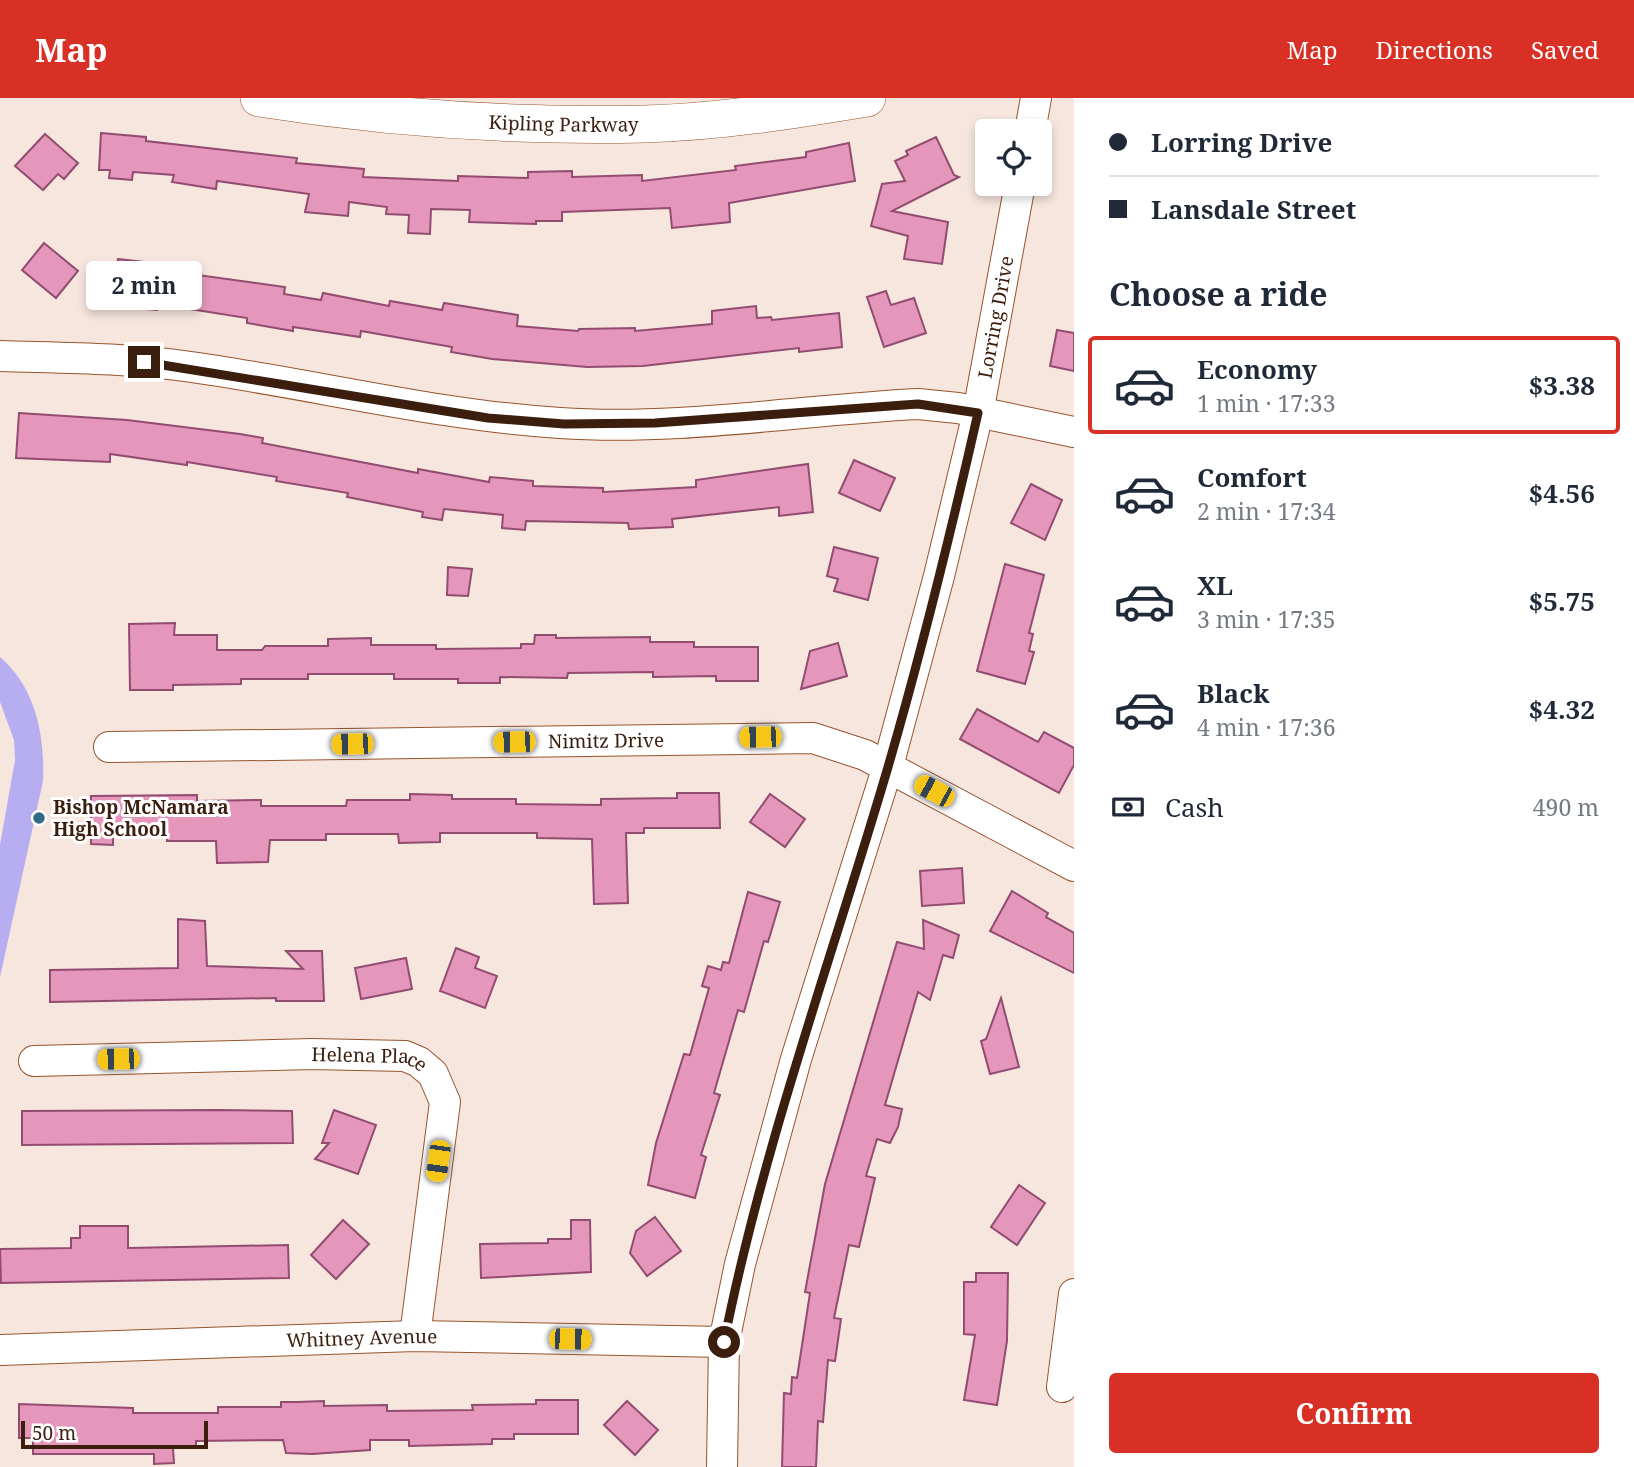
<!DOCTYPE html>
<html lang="en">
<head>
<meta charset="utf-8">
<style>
	body { margin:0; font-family:"Noto Serif",serif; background:#f2f2f3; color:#1f2937; height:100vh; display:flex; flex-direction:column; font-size:26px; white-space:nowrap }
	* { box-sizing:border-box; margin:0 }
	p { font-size:23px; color:#747a83 }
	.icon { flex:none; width:38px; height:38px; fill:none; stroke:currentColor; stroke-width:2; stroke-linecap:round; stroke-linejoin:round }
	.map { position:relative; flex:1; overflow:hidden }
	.drawer { display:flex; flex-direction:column; background:#fff; width:560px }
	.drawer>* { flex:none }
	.banner { display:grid; align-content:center; height:154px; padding:0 35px; background:#fff }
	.buttons { position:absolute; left:975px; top:21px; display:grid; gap:14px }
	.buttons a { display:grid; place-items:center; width:77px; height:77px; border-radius:7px; background:#fff; box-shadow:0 4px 10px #0003; font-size:35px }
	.scale { position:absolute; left:21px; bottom:18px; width:187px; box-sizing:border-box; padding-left:7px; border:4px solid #3b1e0e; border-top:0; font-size:19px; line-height:24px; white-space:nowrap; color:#3b1e0e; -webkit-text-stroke:5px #fff; paint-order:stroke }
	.end { position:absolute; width:32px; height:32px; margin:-16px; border:9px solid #3b1e0e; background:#fff; box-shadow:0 0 0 4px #fff }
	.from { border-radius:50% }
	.bubble { position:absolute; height:49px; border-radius:7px; background:#fff; box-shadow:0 4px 10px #0003; font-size:23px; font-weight:700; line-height:49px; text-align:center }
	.car { position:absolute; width:21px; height:42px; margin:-21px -10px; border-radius:9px; box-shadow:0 0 5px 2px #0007; background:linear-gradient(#f5c518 24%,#345 0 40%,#f5c518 0 76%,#345 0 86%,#f5c518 0) }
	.banner b { display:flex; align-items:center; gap:24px; height:66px; font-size:26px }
	.banner b+b { border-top:2px solid #e0e1e3 }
	.banner i { width:18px; height:18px; background:#1f2937 }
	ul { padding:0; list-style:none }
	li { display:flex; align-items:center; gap:21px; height:98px; margin:0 14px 10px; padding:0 21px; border:4px solid transparent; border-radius:7px }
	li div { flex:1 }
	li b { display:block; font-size:26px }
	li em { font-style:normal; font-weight:700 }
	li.selected { border-color:#d93025 }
	li>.icon { width:63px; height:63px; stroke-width:1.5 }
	h2 { padding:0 35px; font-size:32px; line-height:84px }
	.pay { display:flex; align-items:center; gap:18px; height:77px; padding:0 35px; font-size:26px }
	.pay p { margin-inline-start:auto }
	.cta { display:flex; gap:14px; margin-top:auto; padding:14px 35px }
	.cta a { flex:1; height:80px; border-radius:7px; background:#d93025; color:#fff; font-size:28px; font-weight:700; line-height:80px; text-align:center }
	header { display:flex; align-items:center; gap:42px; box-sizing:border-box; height:98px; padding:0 35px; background:#d93025; color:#fff }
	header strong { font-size:33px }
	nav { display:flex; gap:38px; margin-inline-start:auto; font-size:24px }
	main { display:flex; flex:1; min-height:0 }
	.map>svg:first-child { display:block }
	.green { fill:#b6aef0 }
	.building { fill:#e496bb; stroke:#924c70; stroke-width:2 }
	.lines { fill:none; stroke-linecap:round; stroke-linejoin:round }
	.minor-casing { stroke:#97542d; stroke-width:32 }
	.tertiary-casing { stroke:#97542d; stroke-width:38 }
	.minor { stroke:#fff; stroke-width:30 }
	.tertiary { stroke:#fff; stroke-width:37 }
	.route { stroke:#3b1e0e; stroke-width:9 }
	.poi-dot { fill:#326b85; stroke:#fff; stroke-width:2.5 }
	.labels { text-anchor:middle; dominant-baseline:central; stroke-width:6; stroke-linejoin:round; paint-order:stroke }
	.street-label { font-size:19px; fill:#3b1e0e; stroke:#fff }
	.poi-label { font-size:19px; font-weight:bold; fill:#3b1e0e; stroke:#fff; text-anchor:start }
</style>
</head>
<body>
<header>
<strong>Map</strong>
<nav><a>Map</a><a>Directions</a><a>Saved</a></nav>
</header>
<main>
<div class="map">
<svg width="1074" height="1369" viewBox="0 0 1074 1369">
	<rect width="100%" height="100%" fill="#f6e6de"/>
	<path class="green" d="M0,559C36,590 45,638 43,683L0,879V747L15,662L14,642L0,604Z"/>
	<g class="building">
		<polygon points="101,35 146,39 146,43 297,60 296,65 364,71 363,79 458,83 458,78 528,80 528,74 572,73 572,79 642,77 642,83 736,72 735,68 806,59 806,54 849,45 855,83 729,105 730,124 672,130 670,110 562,114 562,123 536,123 536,126 469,124 470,112 431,111 430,136 408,135 409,117 386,116 387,109 349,104 348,118 305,114 309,96 217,83 216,91 172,84 174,77 133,74 132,82 109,80 110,72 99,72"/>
		<polygon points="45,36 78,65 64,81 58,76 43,92 15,68"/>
		<polygon points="936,39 954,77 959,79 892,113 948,124 942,166 904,161 908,138 871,128 882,86 905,83 895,63 908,57 906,53"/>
		<polygon points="44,145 78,173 56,200 22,172"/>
		<polygon points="118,161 161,166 161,172 285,189 284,196 321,202 323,195 389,208 390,203 442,212 444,205 518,217 517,228 578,233 579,231 635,230 635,233 712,226 712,213 756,208 757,220 771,219 772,222 839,215 842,249 799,254 799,250 643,268 587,269 492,261 451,254 452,249 361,233 360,239 293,229 293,233 247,225 247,220 158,206 157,212 113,208"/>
		<polygon points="886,193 891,207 914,200 926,235 884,249 867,199"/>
		<polygon points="1057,232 1074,235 1074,273 1050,268"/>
		<polygon points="19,315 127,322 240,336 263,340 262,345 418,375 418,371 489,384 490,379 533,383 533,388 603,390 603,394 696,389 696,382 808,366 813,414 779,418 779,409 672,421 673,429 629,431 628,425 526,423 525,432 502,430 503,417 444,411 442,422 422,419 423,414 347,399 348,395 276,383 277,379 187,364 187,367 110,356 110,364 16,360"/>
		<polygon points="854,362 895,380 880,413 839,395"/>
		<polygon points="1031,386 1062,402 1045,442 1011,425"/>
		<polygon points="834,449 878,460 868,502 834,493 838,481 827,478"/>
		<polygon points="1005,466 1044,477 1029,535 1033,536 1029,553 1034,554 1025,586 977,573"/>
		<polygon points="448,469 472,471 468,498 447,497"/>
		<polygon points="175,525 174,537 217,537 217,552 262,552 265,548 328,548 328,541 371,540 371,547 436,547 436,551 521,550 521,546 534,546 535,537 556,537 556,540 650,539 650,544 694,544 694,549 758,549 758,583 716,583 716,578 653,579 653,574 568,575 567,580 500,579 500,585 458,585 458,581 394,581 394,576 308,576 308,581 241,581 241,586 173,587 173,592 130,592 129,526"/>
		<polygon points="838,545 847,578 801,591 810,553"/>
		<polygon points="977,611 1038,644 1044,634 1074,650 1074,667 1059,695 960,641"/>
		<polygon points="677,695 719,695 720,730 644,730 644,735 626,735 628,805 594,806 592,741 537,740 537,735 440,735 440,744 399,745 398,736 326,736 326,742 270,742 268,764 217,765 216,743 167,743 167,733 113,733 113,747 91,746 91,698 197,697 197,703 261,702 261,708 346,708 347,702 410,702 410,696 452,697 452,701 516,701 516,706 601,707 601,701 677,700"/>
		<polygon points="770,696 805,721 785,749 750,724"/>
		<polygon points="962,770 964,805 922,808 920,773"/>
		<polygon points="1012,793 1048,815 1046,819 1074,835 1074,875 990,833"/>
		<polygon points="748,794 780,804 768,844 764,843 744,914 738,912 714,995 720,997 701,1057 706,1059 695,1100 648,1087 656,1045 684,956 690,957 709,890 702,888 708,868 721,872 723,864 729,865"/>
		<polygon points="178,821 205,823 207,868 303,871 286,853 322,853 324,903 276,903 276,900 50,904 50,872 178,870"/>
		<polygon points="923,822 959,837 953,860 943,857 930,902 918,894 885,1007 902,1011 898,1029 890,1045 877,1041 866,1078 875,1080 859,1149 849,1147 834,1220 841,1221 835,1263 828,1262 823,1324 818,1323 816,1369 782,1369 784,1295 791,1296 792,1279 797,1280 810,1195 805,1194 825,1086 897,844 924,851"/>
		<polygon points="456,850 479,859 475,870 497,878 485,910 440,893"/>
		<polygon points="406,860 412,891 361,901 355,870"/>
		<polygon points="1001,900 1019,969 990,976 981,943 986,941"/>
		<polygon points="218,1012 292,1013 293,1045 22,1047 22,1013"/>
		<polygon points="334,1012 376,1027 358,1076 315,1061 329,1045 322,1045"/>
		<polygon points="1019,1087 1045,1105 1017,1147 991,1129"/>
		<polygon points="655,1119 681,1153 647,1178 630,1155 636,1133"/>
		<polygon points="343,1122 369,1146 336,1181 311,1157"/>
		<polygon points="571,1122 590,1122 591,1174 481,1180 480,1146 548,1145 548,1141 571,1141"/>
		<polygon points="80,1128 128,1128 128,1150 288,1147 289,1180 1,1185 0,1151 71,1150 71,1140 80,1140"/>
		<polygon points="976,1175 1008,1175 1007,1243 997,1307 964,1302 975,1237 964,1236 964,1184 976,1184"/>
		<polygon points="536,1302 578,1302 578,1336 514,1336 514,1341 492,1341 492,1346 409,1348 409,1342 370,1342 370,1352 312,1356 286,1355 283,1342 196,1343 196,1350 173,1350 174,1365 154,1366 154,1356 33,1356 33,1340 19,1340 19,1306 133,1310 133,1315 218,1315 218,1309 281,1309 281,1304 297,1304 324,1303 324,1308 387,1307 387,1313 473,1312 472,1307 536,1306"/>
		<polygon points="627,1303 658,1332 635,1357 604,1327"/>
	</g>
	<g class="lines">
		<g class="minor-casing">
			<g id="minor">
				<polyline points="1030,33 1036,0"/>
				<path d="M0,258C62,260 123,260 184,268C310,285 433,317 560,325C679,333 800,312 918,306L958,310L1074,334"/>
				<path id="s1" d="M109,649L813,640L865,657L1074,768"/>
				<path id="s2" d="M34,963L312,956L405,958L419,964L433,976L445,1004L415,1238"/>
				<path id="s3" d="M0,1252L415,1238L724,1244"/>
				<polyline points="1062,1289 1074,1196"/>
				<path id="s4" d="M722,1369L724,1244L740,1166L796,961L888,668L939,478L978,315L1020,86"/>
			</g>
		</g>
		<g class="tertiary-casing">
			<g id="tertiary">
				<path id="s5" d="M259,0C386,20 516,29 645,26C719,24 794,12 867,0"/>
			</g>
		</g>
		<use href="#minor" class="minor"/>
		<use href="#tertiary" class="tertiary"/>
	</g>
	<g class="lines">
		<path class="route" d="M144,264L488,320L564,326L655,325L918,306L978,315C951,434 922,552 888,669C832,860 763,1048 724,1244"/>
	</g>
	<circle class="poi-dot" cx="39" cy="720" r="7"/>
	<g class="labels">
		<g class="street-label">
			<text stroke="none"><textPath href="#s5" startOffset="306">Kipling Parkway</textPath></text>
			<text stroke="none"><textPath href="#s4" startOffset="1186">Lorring Drive</textPath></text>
			<text stroke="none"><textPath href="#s1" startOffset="497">Nimitz Drive</textPath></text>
			<text stroke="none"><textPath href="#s2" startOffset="336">Helena Place</textPath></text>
			<text stroke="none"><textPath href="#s3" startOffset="362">Whitney Avenue</textPath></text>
		</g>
		<g class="poi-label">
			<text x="53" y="709">Bishop McNamara<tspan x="53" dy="22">High School</tspan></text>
		</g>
	</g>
</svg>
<div class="buttons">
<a><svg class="icon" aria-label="locate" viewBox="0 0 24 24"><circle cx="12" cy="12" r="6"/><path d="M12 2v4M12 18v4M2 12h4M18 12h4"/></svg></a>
</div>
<div class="scale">50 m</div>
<i class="end from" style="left:724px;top:1244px"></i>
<i class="end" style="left:144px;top:264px"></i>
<div class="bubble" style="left:86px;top:163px;width:116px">2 min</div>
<i class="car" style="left:760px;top:639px;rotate:269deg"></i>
<i class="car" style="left:514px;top:644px;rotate:269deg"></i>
<i class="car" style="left:352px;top:646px;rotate:269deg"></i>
<i class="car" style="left:934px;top:693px;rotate:298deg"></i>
<i class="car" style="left:118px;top:961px;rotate:269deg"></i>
<i class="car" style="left:438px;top:1063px;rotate:188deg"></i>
<i class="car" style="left:570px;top:1241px;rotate:91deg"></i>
</div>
<section class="drawer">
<div class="banner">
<b><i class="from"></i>Lorring Drive</b>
<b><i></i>Lansdale Street</b>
</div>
<h2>Choose a ride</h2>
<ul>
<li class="selected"><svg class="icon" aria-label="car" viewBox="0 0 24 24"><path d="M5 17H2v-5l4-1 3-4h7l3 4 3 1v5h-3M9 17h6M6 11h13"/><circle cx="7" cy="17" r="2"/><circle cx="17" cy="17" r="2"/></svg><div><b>Economy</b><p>1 min · 17:33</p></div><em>$3.38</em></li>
<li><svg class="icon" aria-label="car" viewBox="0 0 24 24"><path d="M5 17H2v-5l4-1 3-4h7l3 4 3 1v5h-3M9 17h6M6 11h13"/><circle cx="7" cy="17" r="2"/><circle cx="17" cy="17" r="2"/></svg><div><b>Comfort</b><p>2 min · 17:34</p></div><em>$4.56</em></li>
<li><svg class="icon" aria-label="car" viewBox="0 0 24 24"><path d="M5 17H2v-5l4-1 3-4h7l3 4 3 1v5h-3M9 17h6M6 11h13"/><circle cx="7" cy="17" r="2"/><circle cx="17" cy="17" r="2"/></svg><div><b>XL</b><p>3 min · 17:35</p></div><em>$5.75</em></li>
<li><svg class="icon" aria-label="car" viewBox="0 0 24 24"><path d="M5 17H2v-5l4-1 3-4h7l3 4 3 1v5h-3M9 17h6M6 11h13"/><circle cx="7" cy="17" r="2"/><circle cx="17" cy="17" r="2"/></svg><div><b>Black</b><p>4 min · 17:36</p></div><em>$4.32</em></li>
</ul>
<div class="pay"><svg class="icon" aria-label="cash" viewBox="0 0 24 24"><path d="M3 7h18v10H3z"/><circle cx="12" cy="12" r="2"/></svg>Cash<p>490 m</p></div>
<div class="cta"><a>Confirm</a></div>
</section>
</main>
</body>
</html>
